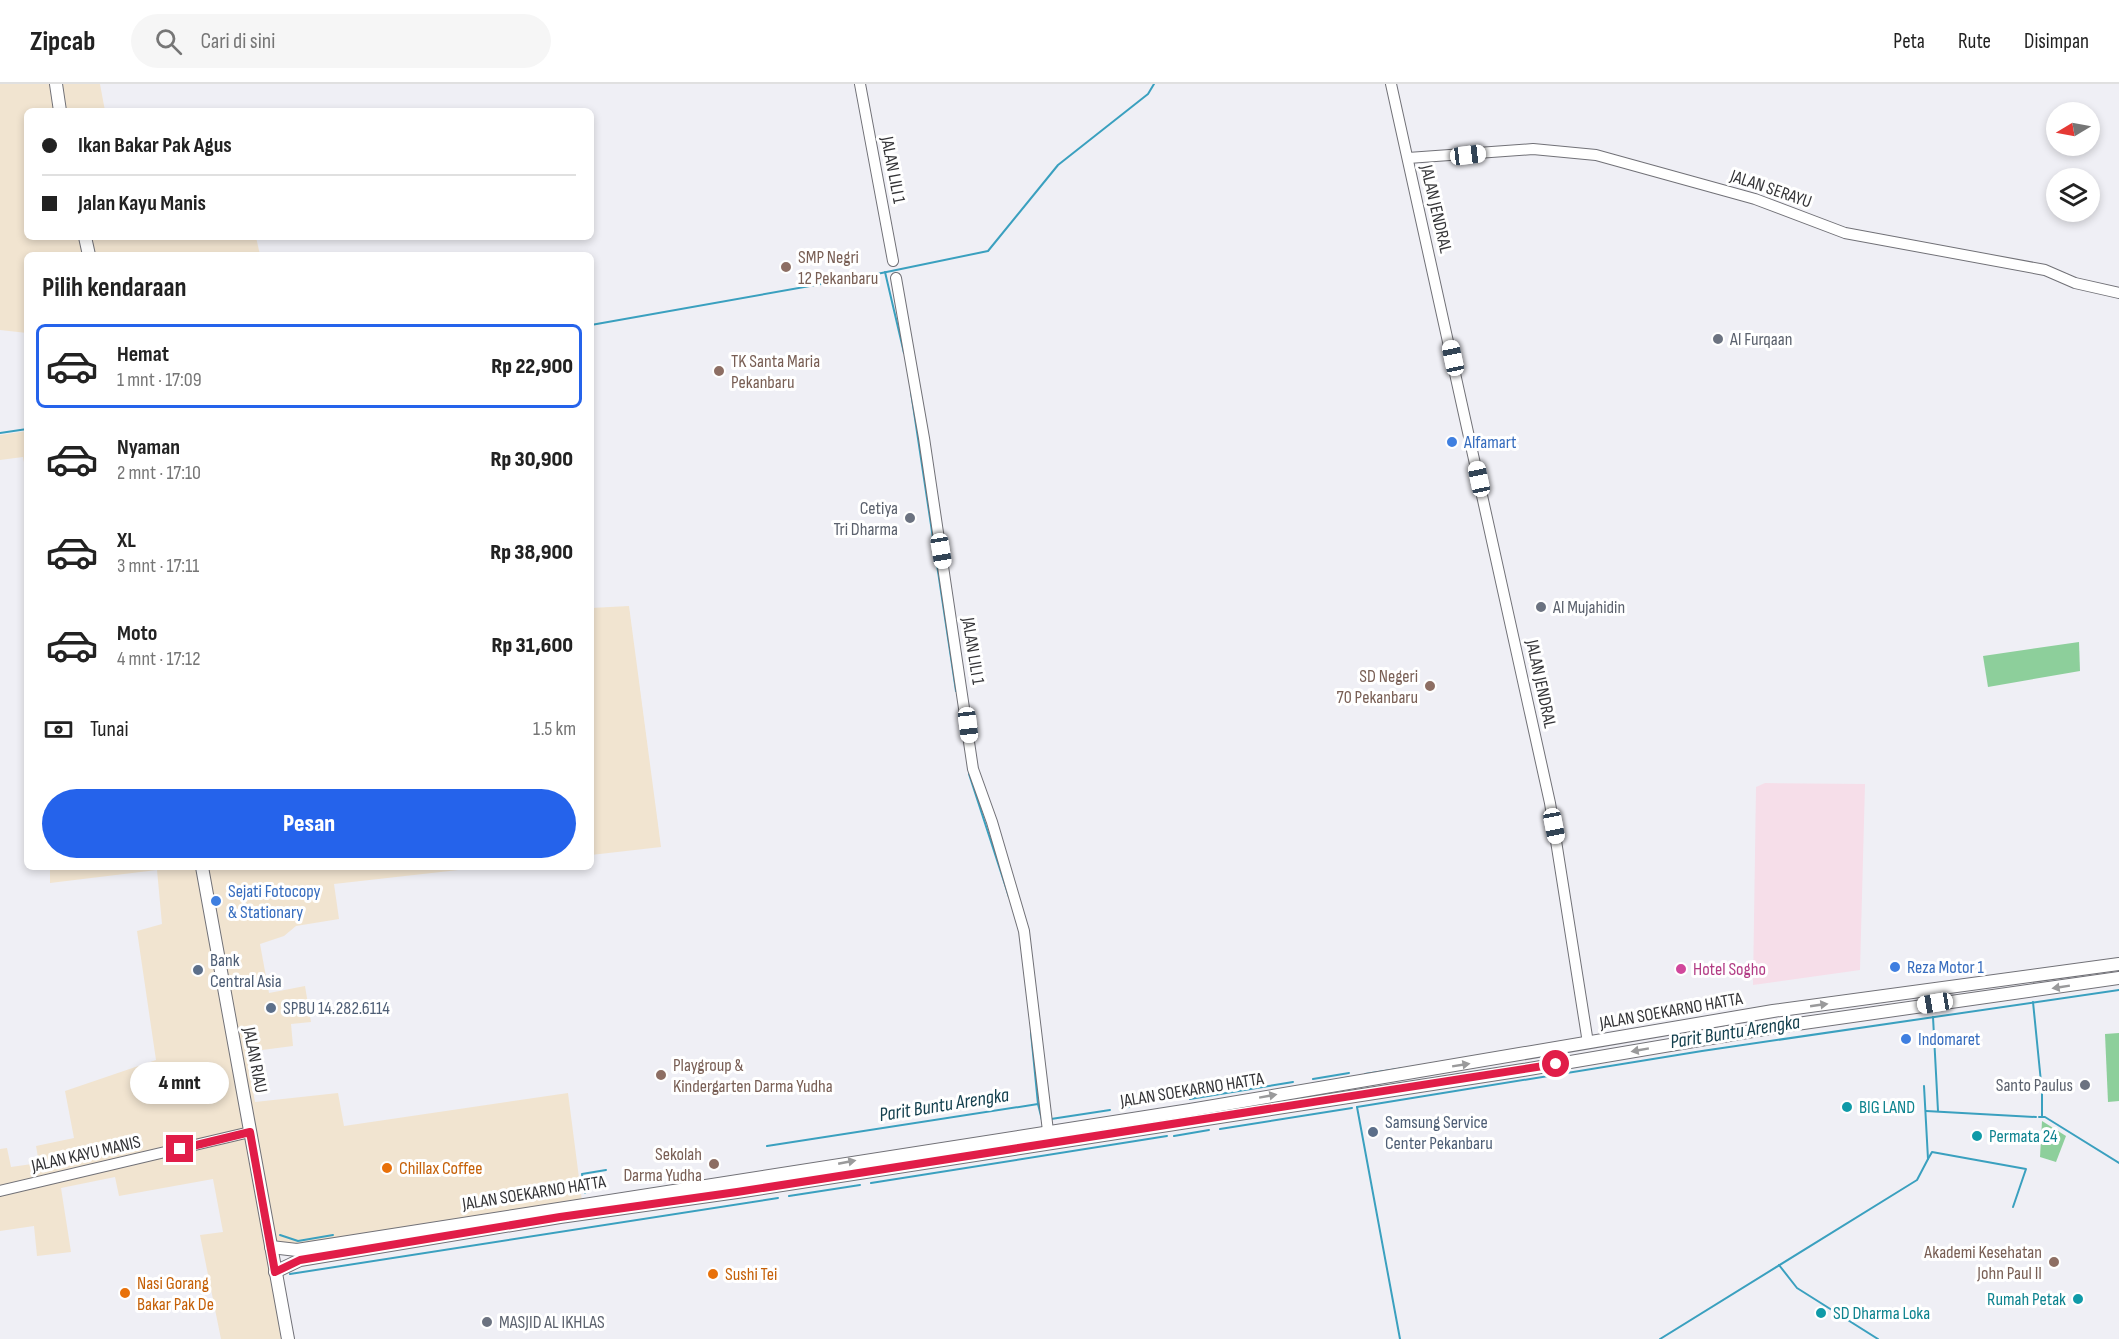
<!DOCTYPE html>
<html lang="id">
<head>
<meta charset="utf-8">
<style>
	body { margin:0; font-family:"Sofia Sans Condensed",sans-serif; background:#f6f6f6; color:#222; height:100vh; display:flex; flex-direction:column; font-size:22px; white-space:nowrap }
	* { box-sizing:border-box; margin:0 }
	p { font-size:20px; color:#767676 }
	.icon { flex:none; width:33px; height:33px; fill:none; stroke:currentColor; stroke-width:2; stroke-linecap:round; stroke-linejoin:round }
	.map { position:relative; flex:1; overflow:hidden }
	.side { position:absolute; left:24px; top:168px; width:570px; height:618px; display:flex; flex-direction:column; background:#fff; border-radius:9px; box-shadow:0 3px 9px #0003 }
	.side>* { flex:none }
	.hud { position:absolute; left:24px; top:24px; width:570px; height:132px; border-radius:9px; box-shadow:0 3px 9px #0003; display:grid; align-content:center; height:132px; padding:0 18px; background:#fff }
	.needle { width:39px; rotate:260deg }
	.tools { position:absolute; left:2046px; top:18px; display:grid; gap:12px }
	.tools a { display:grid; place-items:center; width:54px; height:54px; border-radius:50%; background:#fff; box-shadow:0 3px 9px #0003; font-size:30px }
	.end { position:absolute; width:27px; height:27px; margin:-14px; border:8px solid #e11d48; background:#fff; box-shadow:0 0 0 3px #fff }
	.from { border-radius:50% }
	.bubble { position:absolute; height:42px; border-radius:21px; background:#fff; box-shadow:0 3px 9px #0003; font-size:20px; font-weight:800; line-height:42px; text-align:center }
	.car { position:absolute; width:18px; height:36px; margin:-18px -9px; border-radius:8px; box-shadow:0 0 4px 2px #0007; background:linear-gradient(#fff 24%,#345 0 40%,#fff 0 76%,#345 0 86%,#fff 0) }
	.hud b { display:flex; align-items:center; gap:21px; height:57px; font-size:22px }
	.hud b+b { border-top:2px solid #e0e0e0 }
	.hud i { width:15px; height:15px; background:#222 }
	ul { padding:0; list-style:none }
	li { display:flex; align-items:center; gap:18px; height:84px; margin:0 12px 9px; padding:0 6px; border:3px solid transparent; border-radius:9px }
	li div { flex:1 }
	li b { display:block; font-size:22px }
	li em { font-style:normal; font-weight:800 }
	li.on { border-color:#2563eb }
	li>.icon { width:54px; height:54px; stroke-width:1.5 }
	h2 { padding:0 18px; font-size:27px; line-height:72px }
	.pay { display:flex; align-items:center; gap:15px; height:66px; padding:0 18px; font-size:22px }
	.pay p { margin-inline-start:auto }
	.button { display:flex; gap:12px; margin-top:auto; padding:12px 18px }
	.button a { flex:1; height:69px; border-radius:36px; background:#2563eb; color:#fff; font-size:24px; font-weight:800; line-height:69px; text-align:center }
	header { display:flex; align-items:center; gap:36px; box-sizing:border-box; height:84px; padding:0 30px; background:#fff; border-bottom:2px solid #e0e0e0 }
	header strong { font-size:28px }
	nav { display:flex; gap:33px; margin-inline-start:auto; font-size:21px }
	.search { width:420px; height:54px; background:#f6f6f6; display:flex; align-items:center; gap:15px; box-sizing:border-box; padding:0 21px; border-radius:33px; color:#767676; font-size:22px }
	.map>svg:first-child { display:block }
	.commercial { fill:#f1e4d0 }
	.industrial { fill:#f6dee9 }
	.green { fill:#8dcf9b }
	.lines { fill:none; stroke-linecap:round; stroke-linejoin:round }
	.stream { stroke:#3aa0bf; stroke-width:2 }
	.secondary-casing { stroke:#717177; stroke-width:12 }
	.primary-casing { stroke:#717177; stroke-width:14 }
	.secondary { stroke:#fff; stroke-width:10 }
	.primary { stroke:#fff; stroke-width:12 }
	.oneway { fill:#9a9a9b }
	.route { stroke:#e11d48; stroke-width:8 }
	.education-dot { fill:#8d6e63; stroke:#fff; stroke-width:2 }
	.worship-dot { fill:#6b7280; stroke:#fff; stroke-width:2 }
	.shop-dot { fill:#3f7fe0; stroke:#fff; stroke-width:2 }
	.hotel-dot { fill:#d1479c; stroke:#fff; stroke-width:2 }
	.service-dot { fill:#5c6f8a; stroke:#fff; stroke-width:2 }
	.culture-dot { fill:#0f9aa8; stroke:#fff; stroke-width:2 }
	.food-dot { fill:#e8710a; stroke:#fff; stroke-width:2 }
	.labels { text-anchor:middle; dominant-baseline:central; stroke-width:6; stroke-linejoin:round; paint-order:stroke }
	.street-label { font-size:18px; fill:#343437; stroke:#fff }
	.education-label { font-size:18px; fill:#785e54; stroke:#fff; text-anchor:start }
	.worship-label { font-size:18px; fill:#5b616d; stroke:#fff; text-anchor:start }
	.shop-label { font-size:18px; fill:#366cbe; stroke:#fff; text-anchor:start }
	.service-label { font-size:18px; fill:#4e5e75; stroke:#fff; text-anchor:start }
	.hotel-label { font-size:18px; fill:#b23c85; stroke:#fff; text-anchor:start }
	.culture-label { font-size:18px; fill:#0d838f; stroke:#fff; text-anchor:start }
	.food-label { font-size:18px; fill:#c56008; stroke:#fff; text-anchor:start }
	.water-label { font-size:20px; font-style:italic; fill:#14404e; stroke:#fff }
</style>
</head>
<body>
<header>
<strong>Zipcab</strong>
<div class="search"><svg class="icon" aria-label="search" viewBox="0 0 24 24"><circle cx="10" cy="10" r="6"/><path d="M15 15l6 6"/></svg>Cari di sini</div>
<nav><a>Peta</a><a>Rute</a><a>Disimpan</a></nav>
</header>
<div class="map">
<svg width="2119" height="1255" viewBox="0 0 2119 1255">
	<rect width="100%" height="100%" fill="#efeff5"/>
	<g class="commercial">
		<polygon points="0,0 100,0 105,27 27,27 27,153 256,153 260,171 27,171 27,249 0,246"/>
		<polygon points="27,347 27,394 23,373 0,376 0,351"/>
		<polygon points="629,522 661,763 591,771 591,524"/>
		<polygon points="50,783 485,783 334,800 339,835 296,842 284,852 260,860 269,909 305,902 311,938 291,940 293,962 246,968 255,1018 338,1009 344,1042 568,1009 582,1117 268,1171 281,1255 221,1255 200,1151 223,1148 213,1095 119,1112 115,1093 61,1104 71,1168 37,1172 34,1142 0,1147 0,1065 7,1064 11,1083 39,1079 36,1062 74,1054 65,1007 156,976 137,847 162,840 157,786 50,799"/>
	</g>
	<polygon class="industrial" points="1765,699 1865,700 1860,886 1753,901 1756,703"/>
	<g class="green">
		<polygon points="2079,558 2080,587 1988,603 1983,572"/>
		<polygon points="2119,949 2119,1017 2108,1018 2105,950"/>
		<polygon points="2042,1037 2066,1052 2056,1078 2040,1073"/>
	</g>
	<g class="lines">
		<g class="stream">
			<polyline points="885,188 904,269"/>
			<polyline points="591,241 872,191 988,167 1058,81 1148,10 1154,0"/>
			<polyline points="911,308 956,607"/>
			<polyline points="0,349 27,345"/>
			<polyline points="969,690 1009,813"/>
			<polyline points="2033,918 2042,1008 2042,1033"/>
			<polyline points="1933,933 1938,1027"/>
			<polyline points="1031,949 1038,1020"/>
			<polyline points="1365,990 1404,984"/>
			<polyline points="1313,995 1349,989"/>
			<polyline points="1190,1015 1293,998"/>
			<polyline points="1357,1023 1702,967 2119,906"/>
			<polyline points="1357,1023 1400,1255"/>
			<polyline points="1123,1024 1141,1021"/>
			<polyline points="1926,1027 2036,1033"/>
			<polyline points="2039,1033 2045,1033 2119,1079"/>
			<polyline points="1051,1035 1110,1026"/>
			<polyline points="1220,1045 1352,1024"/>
			<polyline points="1174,1052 1209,1046"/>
			<polyline points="767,1062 1038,1020 1042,1036"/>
			<polyline points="1928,1075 1932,1068 2026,1085 2013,1123"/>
			<polyline points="871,1099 1167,1052"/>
			<polyline points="585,1109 582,1090 606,1086"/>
			<polyline points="789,1112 860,1101"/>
			<polyline points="280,1151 298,1157 333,1151"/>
			<polyline points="1779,1181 1797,1204 1878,1255"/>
			<polyline points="290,1190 778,1114"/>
			<polyline points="1660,1255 1917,1096 1928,1075 1924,1002"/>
		</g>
		<g class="secondary-casing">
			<g id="secondary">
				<polyline points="860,0 893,177"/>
				<polyline points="1391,0 1550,719 1588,959"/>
				<polyline points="1408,74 1533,65 1596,71 1755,115 1845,149 2045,186 2075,199 2119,209"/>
				<polyline points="896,194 924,354 973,685 992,738 1024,847 1048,1047"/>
				<polyline points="0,1107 250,1048"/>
			</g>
		</g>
		<g class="primary-casing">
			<g id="primary">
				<polyline points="56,0 60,27"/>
				<polyline points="85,153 89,171"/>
				<polyline points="202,783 288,1255"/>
				<polyline points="271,1163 297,1166 1190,1026 1773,927 2119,880"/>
				<polyline points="275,1188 300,1176 560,1133 737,1108 1523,986 1776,943 2119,894"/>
			</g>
		</g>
		<use href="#secondary" class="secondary"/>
		<use href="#primary" class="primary"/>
	</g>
	<defs><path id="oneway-solid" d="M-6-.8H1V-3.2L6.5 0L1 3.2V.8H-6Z" transform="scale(1.5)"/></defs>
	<g class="oneway">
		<use href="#oneway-solid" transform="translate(2061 903) rotate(171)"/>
		<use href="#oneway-solid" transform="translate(1819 921) rotate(-8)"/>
		<use href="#oneway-solid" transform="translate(1640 966) rotate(170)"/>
		<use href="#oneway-solid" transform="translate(1461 981) rotate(-9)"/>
		<use href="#oneway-solid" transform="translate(1268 1012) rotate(-10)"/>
		<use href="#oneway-solid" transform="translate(847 1078) rotate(-11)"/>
	</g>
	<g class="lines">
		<polyline class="route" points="180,1065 250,1048 275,1188 300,1176 560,1133 737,1108 1556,980"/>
	</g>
	<g class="education-dot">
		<circle cx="786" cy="183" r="6"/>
		<circle cx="719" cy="287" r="6"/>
		<circle cx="1430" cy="602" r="6"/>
		<circle cx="661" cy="991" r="6"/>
		<circle cx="714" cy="1080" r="6"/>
		<circle cx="2054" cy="1178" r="6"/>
	</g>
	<g class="worship-dot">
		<circle cx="1718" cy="255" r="6"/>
		<circle cx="910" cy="434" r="6"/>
		<circle cx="1541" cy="523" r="6"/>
		<circle cx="2085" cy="1001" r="6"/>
		<circle cx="487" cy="1238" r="6"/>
	</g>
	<g class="shop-dot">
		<circle cx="1452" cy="358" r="6"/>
		<circle cx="216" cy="817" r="6"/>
		<circle cx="1895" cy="883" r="6"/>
		<circle cx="1906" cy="955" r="6"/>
	</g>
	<circle class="hotel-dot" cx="1681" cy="885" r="6"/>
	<g class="service-dot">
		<circle cx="198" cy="886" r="6"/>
		<circle cx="271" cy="924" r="6"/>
		<circle cx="1373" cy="1048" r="6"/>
	</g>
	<g class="culture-dot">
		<circle cx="1847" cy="1023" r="6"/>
		<circle cx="1977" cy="1052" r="6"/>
		<circle cx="2078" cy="1215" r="6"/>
		<circle cx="1821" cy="1229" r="6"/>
	</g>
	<g class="food-dot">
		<circle cx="387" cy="1084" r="6"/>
		<circle cx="713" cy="1190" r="6"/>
		<circle cx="125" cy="1209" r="6"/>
	</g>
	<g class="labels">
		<g class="street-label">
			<text transform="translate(893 86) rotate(79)">JALAN LILI 1</text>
			<text transform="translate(1771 105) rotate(19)">JALAN SERAYU</text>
			<text transform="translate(1436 125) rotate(77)">JALAN JENDRAL</text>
			<text transform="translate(973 567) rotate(81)">JALAN LILI 1</text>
			<text transform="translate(1541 600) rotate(78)">JALAN JENDRAL</text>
			<text transform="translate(1671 927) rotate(-10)">JALAN SOEKARNO HATTA</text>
			<text transform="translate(255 976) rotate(79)">JALAN RIAU</text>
			<text transform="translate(1192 1006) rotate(-9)">JALAN SOEKARNO HATTA</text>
			<text transform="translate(86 1070) rotate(-13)">JALAN KAYU MANIS</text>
			<text transform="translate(534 1109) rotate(-9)">JALAN SOEKARNO HATTA</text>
		</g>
		<g class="education-label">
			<text x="798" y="173">SMP Negri<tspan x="798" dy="21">12 Pekanbaru</tspan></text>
			<text x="731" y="277">TK Santa Maria<tspan x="731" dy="21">Pekanbaru</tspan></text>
			<text x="1418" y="592" text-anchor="end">SD Negeri<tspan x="1418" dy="21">70 Pekanbaru</tspan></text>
			<text x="673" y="981">Playgroup &amp;<tspan x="673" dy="21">Kindergarten Darma Yudha</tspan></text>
			<text x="702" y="1070" text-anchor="end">Sekolah<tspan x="702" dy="21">Darma Yudha</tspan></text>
			<text x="2042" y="1168" text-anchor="end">Akademi Kesehatan<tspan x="2042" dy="21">John Paul II</tspan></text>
		</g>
		<g class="worship-label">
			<text x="1730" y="255">Al Furqaan</text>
			<text x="898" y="424" text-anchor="end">Cetiya<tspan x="898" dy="21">Tri Dharma</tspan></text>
			<text x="1553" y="523">Al Mujahidin</text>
			<text x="2073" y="1001" text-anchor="end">Santo Paulus</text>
			<text x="499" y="1238">MASJID AL IKHLAS</text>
		</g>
		<g class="shop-label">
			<text x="1464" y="358">Alfamart</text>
			<text x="228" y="807">Sejati Fotocopy<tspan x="228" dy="21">&amp; Stationary</tspan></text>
			<text x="1907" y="883">Reza Motor 1</text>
			<text x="1918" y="955">Indomaret</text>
		</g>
		<g class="service-label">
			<text x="210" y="876">Bank<tspan x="210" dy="21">Central Asia</tspan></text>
			<text x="283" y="924">SPBU 14.282.6114</text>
			<text x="1385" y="1038">Samsung Service<tspan x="1385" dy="21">Center Pekanbaru</tspan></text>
		</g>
		<g class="hotel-label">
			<text x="1693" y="885">Hotel Sogho</text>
		</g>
		<g class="culture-label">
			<text x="1859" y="1023">BIG LAND</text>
			<text x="1989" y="1052">Permata 24</text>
			<text x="2066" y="1215" text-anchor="end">Rumah Petak</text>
			<text x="1833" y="1229">SD Dharma Loka</text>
		</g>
		<g class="food-label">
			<text x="399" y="1084">Chillax Coffee</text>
			<text x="725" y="1190">Sushi Tei</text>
			<text x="137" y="1199">Nasi Gorang<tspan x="137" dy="21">Bakar Pak De</tspan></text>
		</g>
		<g class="water-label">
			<text transform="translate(1735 948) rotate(-9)">Parit Buntu Arengka</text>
			<text transform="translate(944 1021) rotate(-9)">Parit Buntu Arengka</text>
		</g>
	</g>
</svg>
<div class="tools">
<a><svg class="needle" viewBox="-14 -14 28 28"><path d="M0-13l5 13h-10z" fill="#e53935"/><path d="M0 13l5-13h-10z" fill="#767676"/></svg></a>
<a><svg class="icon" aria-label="layers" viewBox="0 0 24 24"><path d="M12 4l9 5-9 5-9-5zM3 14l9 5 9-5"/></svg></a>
</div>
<i class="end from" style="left:1556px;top:980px"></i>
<i class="end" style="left:180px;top:1065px"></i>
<div class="bubble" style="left:130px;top:978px;width:99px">4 mnt</div>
<i class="car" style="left:1468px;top:71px;rotate:83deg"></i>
<i class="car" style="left:1453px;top:274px;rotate:348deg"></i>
<i class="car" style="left:1479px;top:395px;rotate:348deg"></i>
<i class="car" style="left:941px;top:467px;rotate:171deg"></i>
<i class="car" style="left:968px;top:641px;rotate:173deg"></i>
<i class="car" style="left:1554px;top:742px;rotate:169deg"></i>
<i class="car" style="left:1935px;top:919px;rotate:261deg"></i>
<div class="hud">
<b><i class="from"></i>Ikan Bakar Pak Agus</b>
<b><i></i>Jalan Kayu Manis</b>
</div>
<section class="side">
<h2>Pilih kendaraan</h2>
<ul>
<li class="on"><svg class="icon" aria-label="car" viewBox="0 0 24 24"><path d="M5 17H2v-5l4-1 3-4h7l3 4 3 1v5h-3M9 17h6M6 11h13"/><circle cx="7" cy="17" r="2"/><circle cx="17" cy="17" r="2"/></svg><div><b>Hemat</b><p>1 mnt · 17:09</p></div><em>Rp 22,900</em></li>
<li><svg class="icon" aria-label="car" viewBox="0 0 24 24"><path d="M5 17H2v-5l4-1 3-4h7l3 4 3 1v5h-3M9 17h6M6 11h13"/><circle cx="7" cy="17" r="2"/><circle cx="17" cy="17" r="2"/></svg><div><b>Nyaman</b><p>2 mnt · 17:10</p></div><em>Rp 30,900</em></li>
<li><svg class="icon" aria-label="car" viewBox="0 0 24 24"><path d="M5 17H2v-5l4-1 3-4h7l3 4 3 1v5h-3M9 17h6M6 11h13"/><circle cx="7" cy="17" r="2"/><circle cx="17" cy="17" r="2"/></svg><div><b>XL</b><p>3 mnt · 17:11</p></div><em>Rp 38,900</em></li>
<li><svg class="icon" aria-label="car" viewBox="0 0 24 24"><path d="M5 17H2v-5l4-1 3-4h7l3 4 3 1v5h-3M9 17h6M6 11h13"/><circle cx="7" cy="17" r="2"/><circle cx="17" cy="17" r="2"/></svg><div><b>Moto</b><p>4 mnt · 17:12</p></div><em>Rp 31,600</em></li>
</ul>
<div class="pay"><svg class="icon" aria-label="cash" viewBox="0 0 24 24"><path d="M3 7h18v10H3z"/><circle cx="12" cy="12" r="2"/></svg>Tunai<p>1.5 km</p></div>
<div class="button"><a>Pesan</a></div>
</section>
</div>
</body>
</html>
